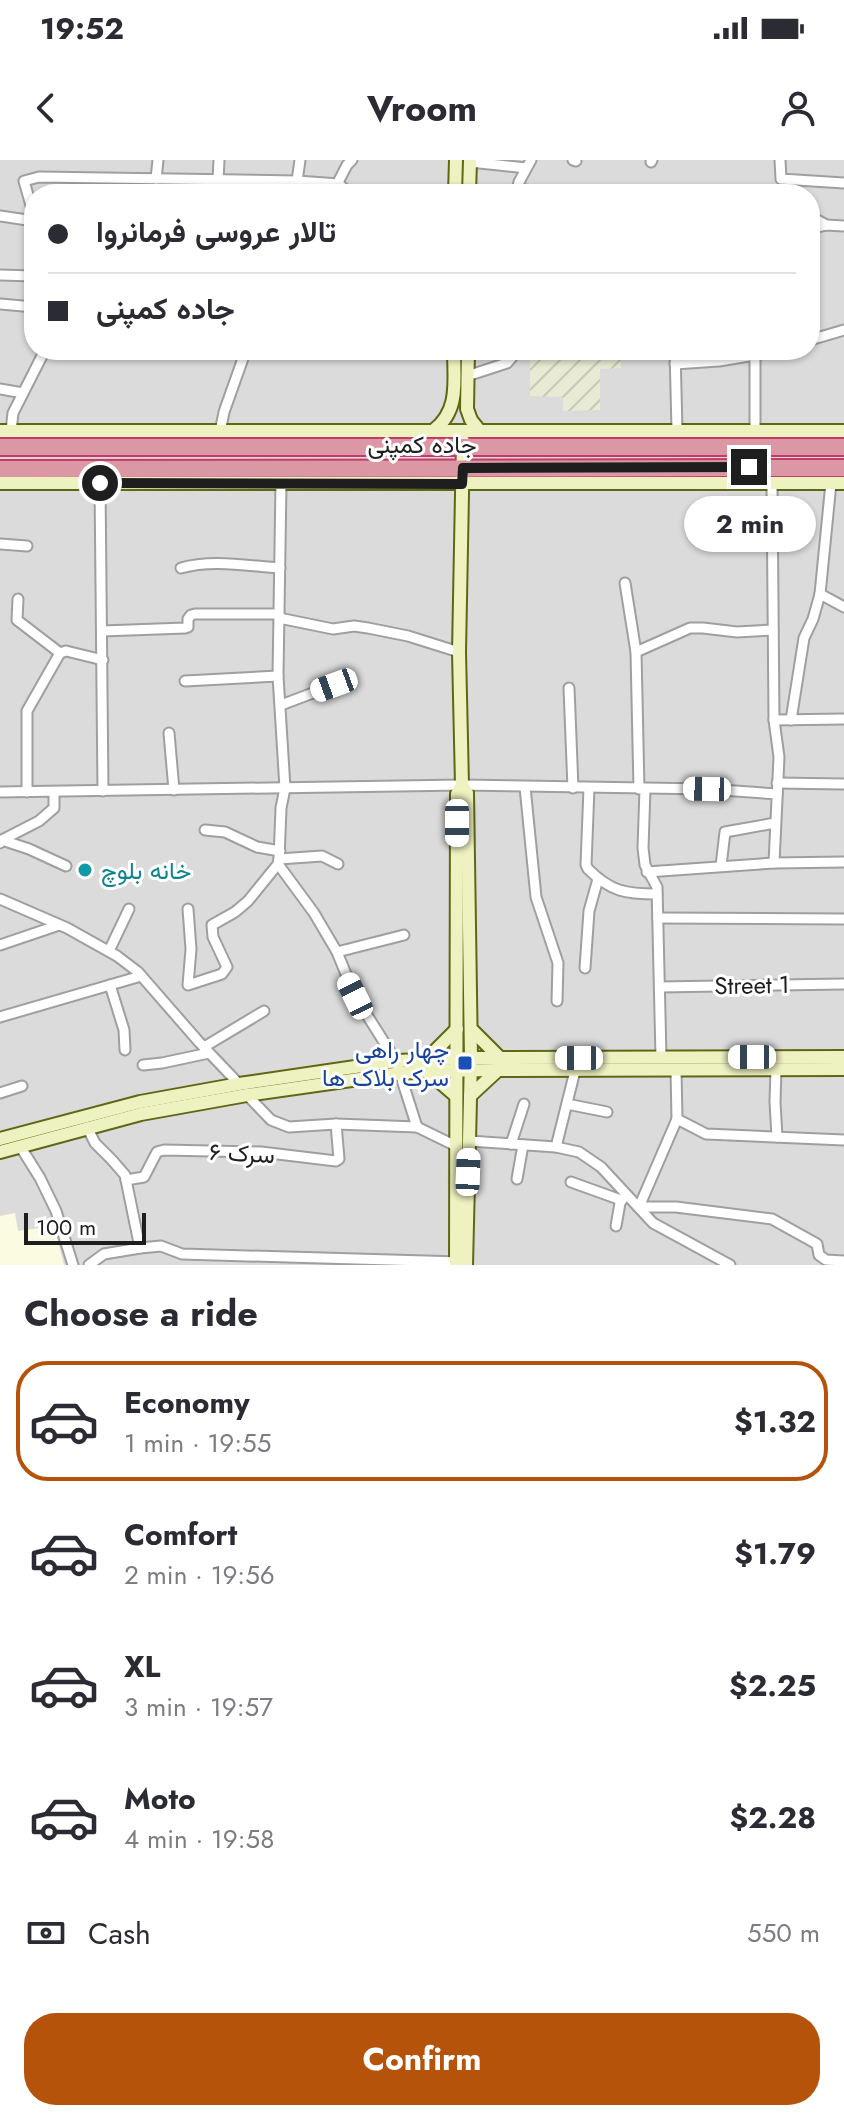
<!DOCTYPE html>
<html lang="en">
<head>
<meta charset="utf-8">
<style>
	body { margin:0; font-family:Jost,Vazirmatn,sans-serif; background:#f2f2f3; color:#2b2b33; height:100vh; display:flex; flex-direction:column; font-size:30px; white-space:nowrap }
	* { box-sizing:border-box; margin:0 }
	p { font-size:26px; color:#7c7c81 }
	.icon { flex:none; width:44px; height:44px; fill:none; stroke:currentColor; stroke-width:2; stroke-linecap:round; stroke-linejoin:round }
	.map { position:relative; height:1105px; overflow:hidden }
	.side { display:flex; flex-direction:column; background:#fff; flex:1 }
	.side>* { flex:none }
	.top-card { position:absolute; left:24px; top:24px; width:796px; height:176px; border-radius:32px; box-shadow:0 2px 6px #0004; display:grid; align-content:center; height:176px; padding:0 24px; background:#fff }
	.scale { position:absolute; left:24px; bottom:20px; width:122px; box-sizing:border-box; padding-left:8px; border:4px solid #1e1e1e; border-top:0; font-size:22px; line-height:28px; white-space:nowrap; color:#1e1e1e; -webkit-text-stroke:6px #fff; paint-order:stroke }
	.end { position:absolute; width:36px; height:36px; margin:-18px; border:10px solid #1e1e1e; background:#fff; box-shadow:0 0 0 4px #fff }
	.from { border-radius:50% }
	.bubble { position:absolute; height:56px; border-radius:28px; background:#fff; box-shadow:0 2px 6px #0004; font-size:26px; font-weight:700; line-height:56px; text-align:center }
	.car { position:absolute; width:24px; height:48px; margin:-24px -12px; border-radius:10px; box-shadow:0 0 6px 2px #0007; background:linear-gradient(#fff 24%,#345 0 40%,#fff 0 76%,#345 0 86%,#fff 0) }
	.top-card b { display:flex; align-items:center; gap:28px; height:76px; font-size:30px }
	.top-card b+b { border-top:2px solid #e1e1e2 }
	.top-card i { width:20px; height:20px; background:#2b2b33 }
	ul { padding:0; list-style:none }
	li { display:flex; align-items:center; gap:24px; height:120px; margin:0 16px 12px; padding:0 8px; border:4px solid transparent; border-radius:32px }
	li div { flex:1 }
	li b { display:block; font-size:30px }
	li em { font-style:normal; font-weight:700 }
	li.active { border-color:#b45309 }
	li>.icon { width:72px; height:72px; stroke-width:1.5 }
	h2 { padding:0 24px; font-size:36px; line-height:96px }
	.pay { display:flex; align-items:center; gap:20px; height:88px; padding:0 24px; font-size:30px }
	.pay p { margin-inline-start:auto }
	.cta { display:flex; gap:16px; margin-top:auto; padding:16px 24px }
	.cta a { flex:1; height:92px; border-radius:32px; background:#b45309; color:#fff; font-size:32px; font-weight:700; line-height:92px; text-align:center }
	.status { display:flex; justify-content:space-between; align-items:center; height:56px; padding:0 40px; background:#fff; direction:ltr }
	.status svg { height:22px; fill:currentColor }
	header { display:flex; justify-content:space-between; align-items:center; height:104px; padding:0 24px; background:#fff; font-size:36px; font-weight:700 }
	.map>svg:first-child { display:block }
	.residential { fill:#dcdbdb; fill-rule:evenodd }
	.education { fill:#fbfbe1 }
	.farmland { fill:url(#farmland-furrows) }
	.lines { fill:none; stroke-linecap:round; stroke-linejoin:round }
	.street-casing { stroke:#9f9f9f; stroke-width:13 }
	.secondary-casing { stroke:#5e6813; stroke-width:16 }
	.highway-casing { stroke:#c43a68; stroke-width:20 }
	.street { stroke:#fff; stroke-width:9 }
	.secondary { stroke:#eef1c0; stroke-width:12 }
	.highway { stroke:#db97a3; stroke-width:16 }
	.route { stroke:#1e1e1e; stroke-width:10 }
	.culture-dot { fill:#0f9aa8; stroke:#fff; stroke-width:3 }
	.transit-dot { fill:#1a4fb4; stroke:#fff; stroke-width:3 }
	.labels { text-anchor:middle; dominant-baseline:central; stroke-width:6; stroke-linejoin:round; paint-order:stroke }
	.street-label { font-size:24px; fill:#1e1e1e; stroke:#fff }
	.culture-label { font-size:24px; fill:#0d838f; stroke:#fff; text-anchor:start }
	.transit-label { font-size:24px; fill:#164399; stroke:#fff; text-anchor:end }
</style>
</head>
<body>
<div class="status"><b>19:52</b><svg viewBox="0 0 49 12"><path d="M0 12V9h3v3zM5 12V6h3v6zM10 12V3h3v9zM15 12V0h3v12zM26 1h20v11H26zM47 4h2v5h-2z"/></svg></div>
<header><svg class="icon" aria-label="back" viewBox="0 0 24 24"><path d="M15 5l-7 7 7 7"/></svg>Vroom<svg class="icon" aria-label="person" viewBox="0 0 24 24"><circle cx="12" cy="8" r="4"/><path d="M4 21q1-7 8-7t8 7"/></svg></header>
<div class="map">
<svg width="844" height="1105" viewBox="0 0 844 1105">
	<defs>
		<pattern id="farmland-furrows" width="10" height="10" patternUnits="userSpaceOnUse" patternTransform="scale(2)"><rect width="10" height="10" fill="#e8ead3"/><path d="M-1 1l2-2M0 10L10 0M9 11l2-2" fill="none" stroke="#c7c8b5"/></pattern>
	</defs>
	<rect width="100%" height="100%" fill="#eeebe5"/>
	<path class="residential" d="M0,0H844V1105H0ZM34,34H810V190H34Z"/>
	<polygon class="education" points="15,1053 18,1071 54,1066 64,1105 0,1105 0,1056"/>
	<polygon class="farmland" points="530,190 621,190 621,208 600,209 600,250 563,251 563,237 530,236"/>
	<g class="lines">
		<g class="street-casing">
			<g id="street">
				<polyline points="573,0 576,1"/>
				<polyline points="780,0 781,19 844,23"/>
				<polyline points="470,2 526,8"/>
				<polyline points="651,2 652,0"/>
				<polyline points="156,19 158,0"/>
				<polyline points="218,21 219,0"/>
				<polyline points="297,21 300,0"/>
				<polyline points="518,29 553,34"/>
				<polyline points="332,34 347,5 352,0"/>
				<polyline points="516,34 519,22 531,0"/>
				<polyline points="0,56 34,61"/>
				<polyline points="34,56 24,21 39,17 297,21 339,24 350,34"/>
				<polyline points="810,56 826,65"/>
				<polyline points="810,69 826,65 844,66"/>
				<polyline points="0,115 34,116"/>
				<polyline points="0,144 34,147"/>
				<polyline points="810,180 844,170"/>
				<polyline points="675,190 677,270"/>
				<polyline points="675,204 719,201 755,195"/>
				<polyline points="467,216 507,203 518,190"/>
				<polyline points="0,229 23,233"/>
				<polyline points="755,270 755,195 782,190"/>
				<polyline points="11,271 13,253 45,190"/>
				<polyline points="220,272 224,252 246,190"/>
				<polyline points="100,323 103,631"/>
				<polyline points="772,324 774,560 779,597 774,703"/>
				<polyline points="0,384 27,386"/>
				<path d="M181,408C212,399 248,406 280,408"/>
				<polyline points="625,423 636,492 639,629"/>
				<polyline points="820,434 844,447"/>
				<polyline points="18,439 17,460 60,493 66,491 103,500"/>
				<polyline points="279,458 333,469 354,466 368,468 408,476 459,492"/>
				<polyline points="102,471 185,468 188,467 188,459 191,455 195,454 279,454"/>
				<polyline points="636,492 690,468 703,468 737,472 773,470"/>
				<polyline points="185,521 278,516"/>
				<polyline points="569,528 573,628"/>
				<polyline points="281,545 334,525"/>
				<polyline points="774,560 844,559"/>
				<polyline points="791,560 804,478 813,459 820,434 831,323"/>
				<polyline points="169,573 174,630"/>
				<polyline points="777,623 844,624"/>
				<polyline points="525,627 536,737 558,803 557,841"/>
				<path d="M589,628L586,705L588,709C611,732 626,734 657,734"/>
				<polyline points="645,629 643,688 645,705 657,727 661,897"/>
				<polyline points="0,632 462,625 707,629 777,634"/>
				<polyline points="27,632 27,551 60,493"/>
				<polyline points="205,670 225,672 257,687 280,691"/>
				<polyline points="2,680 29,689 66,706"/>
				<polyline points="0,683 2,680 39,661 54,648 54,633"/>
				<polyline points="279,699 322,696 338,704"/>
				<polyline points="278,704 314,753 337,792 355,836 396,901 417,967"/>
				<polyline points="721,706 725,672 775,663"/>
				<polyline points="647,712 774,703 844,702"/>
				<polyline points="0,739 67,768 117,796 138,812 199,882 239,924"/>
				<polyline points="188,749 191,789 188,825 222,814 227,807 213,777 212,765 235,752 248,741 278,704 279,699 281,648 285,628 278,516 281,323"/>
				<polyline points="658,758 844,759"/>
				<polyline points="0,785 59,765"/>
				<polyline points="109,791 129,749"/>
				<polyline points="337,792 404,775"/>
				<polyline points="585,808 589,751 598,719"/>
				<polyline points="110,825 124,870 125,890"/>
				<polyline points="660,827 844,824"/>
				<polyline points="0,857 141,816"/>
				<polyline points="204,887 264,851"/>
				<polyline points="143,905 162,903 209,893"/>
				<polyline points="676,910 677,959 639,1047 676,1047 772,1059 817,1084 819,1095 826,1100 844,1101"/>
				<polyline points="776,910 775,942 777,977"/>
				<polyline points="0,933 22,926"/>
				<polyline points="247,935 271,960 289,967 336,964 417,967 456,986"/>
				<polyline points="567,944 607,952"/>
				<polyline points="677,959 706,974 844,980"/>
				<polyline points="87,967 95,983 112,1000 125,1015 140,1088"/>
				<polyline points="469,981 556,987 579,992 601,1007 653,1063 730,1105"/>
				<polyline points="511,984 524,944"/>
				<polyline points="20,986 40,1018 56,1051 73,1105"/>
				<polyline points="556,987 575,911"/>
				<polyline points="517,1019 523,985"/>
				<polyline points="126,1020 144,1017 157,992 164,990 261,992 336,1001 339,999 336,964"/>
				<polyline points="571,1022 621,1040"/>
				<polyline points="616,1066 620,1043 625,1036"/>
				<polyline points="89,1105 104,1094 140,1088 161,1086 182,1094 460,1102"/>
			</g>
		</g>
		<g class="secondary-casing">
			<g id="secondary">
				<polyline points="455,34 456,0"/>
				<polyline points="469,34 470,0"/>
				<polyline points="468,190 467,249 471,260 479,270"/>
				<path d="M434,270C460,250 454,220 454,190"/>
				<polyline points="0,271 844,271"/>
				<polyline points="0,323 844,323"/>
				<polyline points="462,625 467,633 471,898 466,1105"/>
				<polyline points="456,936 427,911 427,899 457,869"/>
				<polyline points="470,936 498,910 499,897 471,869"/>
				<polyline points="0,979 140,942 239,924 396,901 471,898 844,897"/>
				<polyline points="0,992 141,954 247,935 401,913 427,911 498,910 844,909"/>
				<polyline points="456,1105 457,634 462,625 459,492 463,281"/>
			</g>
		</g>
		<g class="highway-casing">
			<g id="highway">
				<polyline points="0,287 844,287"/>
				<polyline points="0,309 844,308"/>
			</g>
		</g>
		<use href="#street" class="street"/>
		<use href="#secondary" class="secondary"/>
		<use href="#highway" class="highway"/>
	</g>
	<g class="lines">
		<polyline class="route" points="100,323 462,324 463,308 749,307"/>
	</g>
	<circle class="culture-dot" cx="85" cy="710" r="8"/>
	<rect class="transit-dot" x="457" y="895" width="16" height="16" rx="4"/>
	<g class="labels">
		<g class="street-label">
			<text x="422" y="284">جاده کمپنی</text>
			<text transform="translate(752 825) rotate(-1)">Street 1</text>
			<text transform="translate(242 993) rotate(3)">سرک ۶</text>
		</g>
		<g class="culture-label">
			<text x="101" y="710">خانه بلوچ</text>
		</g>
		<g class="transit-label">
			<text x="449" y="889">چهار راهی<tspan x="449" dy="28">سرک بلاک ها</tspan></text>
		</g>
	</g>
</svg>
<div class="scale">100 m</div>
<i class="end from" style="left:100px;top:323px"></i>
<i class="end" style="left:749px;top:307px"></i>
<div class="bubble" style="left:684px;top:336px;width:132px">2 min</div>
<i class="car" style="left:334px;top:525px;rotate:250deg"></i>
<i class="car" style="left:707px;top:629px;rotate:271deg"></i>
<i class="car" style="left:457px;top:663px;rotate:180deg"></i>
<i class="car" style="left:355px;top:836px;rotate:334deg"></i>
<i class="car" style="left:752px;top:897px;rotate:270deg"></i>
<i class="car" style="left:579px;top:898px;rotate:270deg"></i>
<i class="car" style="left:468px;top:1012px;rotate:2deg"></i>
<div class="top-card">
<b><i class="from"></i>تالار عروسی فرمانروا</b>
<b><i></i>جاده کمپنی</b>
</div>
</div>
<section class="side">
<h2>Choose a ride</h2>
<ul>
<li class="active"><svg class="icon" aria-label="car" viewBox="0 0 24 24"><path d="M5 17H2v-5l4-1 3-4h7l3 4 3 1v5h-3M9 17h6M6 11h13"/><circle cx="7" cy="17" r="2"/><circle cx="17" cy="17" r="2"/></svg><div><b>Economy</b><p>1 min · 19:55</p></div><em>$1.32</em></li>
<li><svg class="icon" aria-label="car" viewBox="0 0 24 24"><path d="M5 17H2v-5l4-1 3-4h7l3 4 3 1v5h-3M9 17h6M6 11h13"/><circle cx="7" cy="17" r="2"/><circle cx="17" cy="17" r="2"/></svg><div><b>Comfort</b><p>2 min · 19:56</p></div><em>$1.79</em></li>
<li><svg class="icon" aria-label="car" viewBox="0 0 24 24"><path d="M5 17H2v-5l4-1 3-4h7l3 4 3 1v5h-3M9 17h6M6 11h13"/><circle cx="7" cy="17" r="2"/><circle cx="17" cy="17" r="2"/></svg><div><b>XL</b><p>3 min · 19:57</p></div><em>$2.25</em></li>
<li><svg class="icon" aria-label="car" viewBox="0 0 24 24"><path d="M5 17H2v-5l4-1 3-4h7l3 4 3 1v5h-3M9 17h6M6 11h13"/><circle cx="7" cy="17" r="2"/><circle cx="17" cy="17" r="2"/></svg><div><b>Moto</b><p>4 min · 19:58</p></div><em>$2.28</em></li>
</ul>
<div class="pay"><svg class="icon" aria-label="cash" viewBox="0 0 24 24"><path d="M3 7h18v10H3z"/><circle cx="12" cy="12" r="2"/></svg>Cash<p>550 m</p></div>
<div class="cta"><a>Confirm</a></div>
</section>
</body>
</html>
